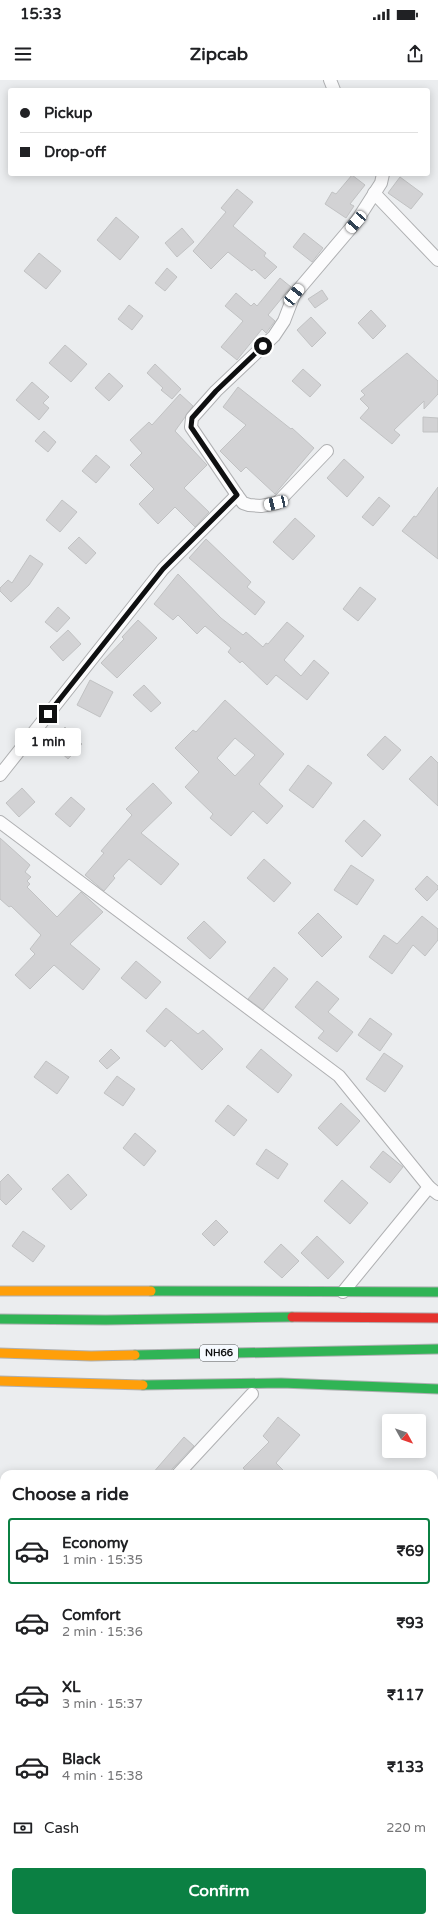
<!DOCTYPE html>
<html lang="en">
<head>
<meta charset="utf-8">
<style>
	body { margin:0; font-family:"Varela Round",sans-serif; background:#f6f6f6; color:#202124; height:100vh; display:flex; flex-direction:column; font-size:15px; white-space:nowrap }
	* { box-sizing:border-box; margin:0 }
	p { font-size:13px; color:#757577 }
	.icon { flex:none; width:22px; height:22px; fill:none; stroke:currentColor; stroke-width:2; stroke-linecap:round; stroke-linejoin:round }
	.map { position:relative; flex:1; overflow:hidden }
	.sheet { position:absolute; left:0px; top:1390px; width:438px; height:452px; display:flex; flex-direction:column; background:#fff; border-radius:12px 12px 0 0; box-shadow:0 2px 10px #0003 }
	.sheet>* { flex:none }
	.banner { position:absolute; left:8px; top:8px; width:422px; height:88px; border-radius:4px; box-shadow:0 2px 10px #0003; display:grid; align-content:center; height:88px; padding:0 12px; background:#fff }
	.needle { width:26px; rotate:130deg }
	.tools { position:absolute; left:382px; top:1334px; display:grid; gap:8px }
	.tools a { display:grid; place-items:center; width:44px; height:44px; border-radius:4px; background:#fff; box-shadow:0 2px 10px #0003; font-size:20px }
	.end { position:absolute; width:18px; height:18px; margin:-9px; border:5px solid #0f1011; background:#fff; box-shadow:0 0 0 2px #fff }
	.from { border-radius:50% }
	.bubble { position:absolute; height:28px; border-radius:4px; background:#fff; box-shadow:0 2px 10px #0003; font-size:13px; font-weight:700; line-height:28px; text-align:center }
	.car { position:absolute; width:12px; height:24px; margin:-12px -6px; border-radius:5px; box-shadow:0 0 3px 1px #0007; background:linear-gradient(#fff 24%,#345 0 40%,#fff 0 76%,#345 0 86%,#fff 0) }
	.banner b { display:flex; align-items:center; gap:14px; height:38px; font-size:15px }
	.banner b+b { border-top:1px solid #e0e0e0 }
	.banner i { width:10px; height:10px; background:#202124 }
	ul { padding:0; list-style:none }
	li { display:flex; align-items:center; gap:12px; height:66px; margin:0 8px 6px; padding:0 4px; border:2px solid transparent; border-radius:4px }
	li div { flex:1 }
	li b { display:block; font-size:15px }
	li em { font-style:normal; font-weight:700 }
	li.on { border-color:#0b8043 }
	li>.icon { width:36px; height:36px; stroke-width:1.5 }
	h2 { padding:0 12px; font-size:18px; line-height:48px }
	.pay { display:flex; align-items:center; gap:10px; height:44px; padding:0 12px; font-size:15px }
	.pay p { margin-inline-start:auto }
	.cta { display:flex; gap:8px; margin-top:auto; padding:8px 12px }
	.cta a { flex:1; height:46px; border-radius:4px; background:#0b8043; color:#fff; font-size:16px; font-weight:700; line-height:46px; text-align:center }
	.status { display:flex; justify-content:space-between; align-items:center; height:28px; padding:0 20px; background:#fff; direction:ltr }
	.status svg { height:11px; fill:currentColor }
	header { display:flex; justify-content:space-between; align-items:center; height:52px; padding:0 12px; background:#fff; font-size:18px; font-weight:700 }
	.map>svg:first-child { display:block }
	.building { fill:#d2d2d4; stroke:#c1c2c3; fill-rule:evenodd }
	.lines { fill:none; stroke-linecap:round; stroke-linejoin:round }
	.street-casing { stroke:#afb0b2; stroke-width:14 }
	.fast-casing { stroke:#afb0b2; stroke-width:11 }
	.slow-casing { stroke:#afb0b2; stroke-width:11 }
	.jam-casing { stroke:#afb0b2; stroke-width:11 }
	.street { stroke:#fcfcfd; stroke-width:12 }
	.fast { stroke:#30b455; stroke-width:9 }
	.slow { stroke:#ff9f0a; stroke-width:9 }
	.jam { stroke:#e5322d; stroke-width:9 }
	.route { stroke:#0f1011; stroke-width:5 }
	.labels { text-anchor:middle; dominant-baseline:central; stroke-width:3; stroke-linejoin:round; paint-order:stroke }
	.shield { fill:#f6faff; stroke:#545658; stroke-width:1 }
	.shield-label { font-size:10px; font-weight:bold; fill:#0f1011 }
</style>
</head>
<body>
<div class="status"><b>15:33</b><svg viewBox="0 0 49 12"><path d="M0 12V9h3v3zM5 12V6h3v6zM10 12V3h3v9zM15 12V0h3v12zM26 1h20v11H26zM47 4h2v5h-2z"/></svg></div>
<header><svg class="icon" aria-label="menu" viewBox="0 0 24 24"><path d="M4 6h16M4 12h16M4 18h16"/></svg>Zipcab<svg class="icon" aria-label="share" viewBox="0 0 24 24"><path d="M12 15V3M7 8l5-5 5 5M5 13v7h14v-7"/></svg></header>
<div class="map">
<svg width="438" height="1842" viewBox="0 0 438 1842">
	<rect width="100%" height="100%" fill="#ebedef"/>
	<g class="building">
		<polygon points="352,95 365,105 350,124 354,126 346,138 325,124 332,112 336,114"/>
		<polygon points="400,97 423,114 411,129 388,113"/>
		<polygon points="237,109 253,122 233,146 266,173 264,176 277,187 265,199 254,189 252,191 228,172 211,189 193,171 226,132 221,128"/>
		<polygon points="116,137 139,157 120,180 97,160"/>
		<polygon points="182,148 194,162 177,177 165,163"/>
		<polygon points="304,153 323,168 312,182 293,167"/>
		<polygon points="39,173 61,191 46,209 24,191"/>
		<polygon points="167,188 177,197 165,211 155,203"/>
		<polygon points="280,198 291,207 268,235 275,241 266,253 262,249 237,280 221,267 243,241 225,226 236,213 251,226 254,223 257,226"/>
		<polygon points="322,210 328,219 315,228 308,219"/>
		<polygon points="129,225 143,236 132,250 118,239"/>
		<polygon points="371,230 386,246 373,259 358,243"/>
		<polygon points="311,237 326,253 312,267 297,250"/>
		<polygon points="65,265 87,284 71,302 49,283"/>
		<polygon points="407,273 438,301 438,314 424,329 424,321 394,350 400,355 392,364 360,338 369,328 360,319 365,315 361,311"/>
		<polygon points="155,284 181,309 172,319 161,310 163,308 147,293"/>
		<polygon points="303,289 321,305 310,317 292,301"/>
		<polygon points="109,293 123,306 109,321 95,308"/>
		<polygon points="32,302 49,317 43,323 49,328 39,340 16,320"/>
		<polygon points="238,307 291,349 292,348 314,368 275,414 246,387 241,392 220,371 246,345 223,327"/>
		<polygon points="180,314 193,326 175,351 207,385 184,408 209,432 195,447 175,427 158,444 139,424 154,409 130,385 142,373 130,360 149,342 152,345"/>
		<polygon points="423,337 438,338 438,352 423,352"/>
		<polygon points="44,351 56,362 48,372 35,361"/>
		<polygon points="96,375 110,387 96,403 82,391"/>
		<polygon points="344,379 364,397 347,417 327,398"/>
		<polygon points="438,407 438,479 402,451 414,436 416,437"/>
		<polygon points="379,417 390,426 373,446 362,437"/>
		<polygon points="62,420 77,432 60,452 46,440"/>
		<polygon points="295,438 315,456 293,480 273,462"/>
		<polygon points="79,457 96,473 86,484 68,468"/>
		<polygon points="206,459 251,502 247,507 265,522 255,535 189,478"/>
		<polygon points="30,475 43,484 29,505 11,522 0,511 0,508 8,500 12,503"/>
		<polygon points="178,494 221,538 243,555 246,552 263,567 266,563 268,564 287,542 304,556 284,580 301,596 314,580 329,593 307,620 276,595 267,605 242,581 240,583 228,572 231,568 205,546 197,554 178,535 173,540 154,524"/>
		<polygon points="360,507 376,519 358,541 343,529"/>
		<polygon points="58,527 70,538 57,552 45,542"/>
		<polygon points="138,540 157,558 117,598 101,583 124,559 122,557"/>
		<polygon points="68,550 81,564 63,581 50,567"/>
		<polygon points="90,600 113,612 100,637 77,625"/>
		<polygon points="144,605 161,623 151,632 133,615"/>
		<path d="M225,620L284,674L259,704L283,726L267,744L253,731L231,756L210,738L213,734L185,707L199,692L175,668L193,650L196,652ZM235,658L255,675L235,696L217,678Z"/>
		<polygon points="65,647 82,664 68,679 50,663"/>
		<polygon points="385,656 401,670 383,690 367,675"/>
		<polygon points="431,676 438,683 438,726 409,699"/>
		<polygon points="308,685 332,703 313,728 289,710"/>
		<polygon points="153,703 172,723 141,753 179,784 161,805 129,779 113,796 115,798 104,811 85,795 104,773 101,771 132,735 126,729"/>
		<polygon points="22,708 35,722 19,737 6,723"/>
		<polygon points="71,717 85,729 70,747 55,734"/>
		<polygon points="364,740 381,755 362,777 345,761"/>
		<polygon points="0,758 30,785 25,792 31,797 27,801 30,804 27,807 57,837 81,812 103,832 70,864 100,889 83,910 54,885 30,909 15,895 35,874 30,869 41,855 11,826 9,827 0,819"/>
		<polygon points="264,779 291,803 274,822 247,798"/>
		<polygon points="351,785 374,800 357,825 334,810"/>
		<polygon points="427,796 438,806 438,809 427,821 415,809"/>
		<polygon points="318,833 342,857 322,877 298,853"/>
		<polygon points="422,836 438,849 438,860 425,876 413,865 392,894 369,877 384,855 397,864"/>
		<polygon points="204,841 226,862 210,879 187,858"/>
		<polygon points="136,881 161,902 146,919 121,898"/>
		<polygon points="274,887 288,899 263,930 248,919"/>
		<polygon points="317,901 339,919 328,932 353,952 337,972 318,958 324,951 295,927"/>
		<polygon points="166,928 198,954 203,950 223,969 202,990 171,960 165,967 146,951"/>
		<polygon points="370,938 392,954 380,971 358,955"/>
		<polygon points="111,969 120,978 107,989 99,981"/>
		<polygon points="261,969 292,995 278,1013 246,987"/>
		<polygon points="384,973 403,986 385,1012 366,999"/>
		<polygon points="46,981 69,997 57,1014 34,997"/>
		<polygon points="117,996 135,1009 123,1026 104,1013"/>
		<polygon points="341,1023 360,1041 337,1066 318,1048"/>
		<polygon points="228,1025 247,1040 234,1056 215,1041"/>
		<polygon points="135,1053 156,1071 144,1086 123,1068"/>
		<polygon points="266,1069 288,1084 278,1099 256,1084"/>
		<polygon points="383,1071 403,1087 390,1103 370,1087"/>
		<polygon points="8,1094 22,1109 6,1125 0,1119 0,1102"/>
		<polygon points="68,1094 87,1115 71,1130 52,1109"/>
		<polygon points="342,1100 368,1123 350,1144 324,1121"/>
		<polygon points="216,1140 228,1152 214,1166 202,1154"/>
		<polygon points="23,1151 45,1166 33,1182 12,1166"/>
		<polygon points="317,1156 344,1182 328,1199 301,1173"/>
		<polygon points="281,1164 299,1181 282,1198 264,1182"/>
		<polygon points="278,1337 300,1355 276,1383 287,1394 249,1394 243,1388 269,1362 263,1356"/>
		<polygon points="184,1357 194,1366 172,1389 171,1394 152,1394"/>
	</g>
	<g class="lines">
		<g class="street-casing">
			<g id="street">
				<polyline points="330,0 334,10"/>
				<polyline points="374,113 438,180"/>
				<polyline points="237,415 191,347 192,338 216,311 274,256 284,241 294,215 356,142 381,103 383,94"/>
				<polyline points="0,695 163,489 237,415 243,423 249,425 261,426 277,423 327,371"/>
				<polyline points="0,742 339,996 429,1107 438,1114"/>
				<polyline points="343,1212 429,1107"/>
				<polyline points="178,1394 252,1314"/>
				<polyline points="0,1468 4,1466"/>
				<polyline points="0,1590 4,1589"/>
			</g>
		</g>
		<g class="fast-casing">
			<g id="fast">
				<polyline points="151,1211 438,1212"/>
				<polyline points="0,1239 106,1240 292,1237"/>
				<polyline points="135,1275 438,1269"/>
				<polyline points="143,1305 281,1303 438,1309"/>
			</g>
		</g>
		<g class="slow-casing">
			<g id="slow">
				<polyline points="0,1211 151,1211"/>
				<polyline points="0,1273 91,1276 135,1275"/>
				<polyline points="0,1301 143,1305"/>
			</g>
		</g>
		<g class="jam-casing">
			<polyline id="jam" points="292,1237 438,1238"/>
		</g>
		<use href="#street" class="street"/>
		<use href="#fast" class="fast"/>
		<use href="#slow" class="slow"/>
		<use href="#jam" class="jam"/>
	</g>
	<g class="lines">
		<polyline class="route" points="48,634 163,489 237,415 191,347 192,338 216,311 263,266"/>
	</g>
	<g class="labels">
		<rect class="shield" x="200" y="1265" width="38" height="16" rx="3"/>
		<g class="shield-label">
			<text x="219" y="1273">NH66</text>
		</g>
	</g>
</svg>
<div class="tools">
<a><svg class="needle" viewBox="-14 -14 28 28"><path d="M0-13l5 13h-10z" fill="#e53935"/><path d="M0 13l5-13h-10z" fill="#757577"/></svg></a>
</div>
<i class="end from" style="left:263px;top:266px"></i>
<i class="end" style="left:48px;top:634px"></i>
<div class="bubble" style="left:15px;top:648px;width:66px">1 min</div>
<i class="car" style="left:356px;top:142px;rotate:221deg"></i>
<i class="car" style="left:294px;top:215px;rotate:39deg"></i>
<i class="car" style="left:276px;top:423px;rotate:257deg"></i>
<div class="banner">
<b><i class="from"></i>Pickup</b>
<b><i></i>Drop-off</b>
</div>
<section class="sheet">
<h2>Choose a ride</h2>
<ul>
<li class="on"><svg class="icon" aria-label="car" viewBox="0 0 24 24"><path d="M5 17H2v-5l4-1 3-4h7l3 4 3 1v5h-3M9 17h6M6 11h13"/><circle cx="7" cy="17" r="2"/><circle cx="17" cy="17" r="2"/></svg><div><b>Economy</b><p>1 min · 15:35</p></div><em>₹69</em></li>
<li><svg class="icon" aria-label="car" viewBox="0 0 24 24"><path d="M5 17H2v-5l4-1 3-4h7l3 4 3 1v5h-3M9 17h6M6 11h13"/><circle cx="7" cy="17" r="2"/><circle cx="17" cy="17" r="2"/></svg><div><b>Comfort</b><p>2 min · 15:36</p></div><em>₹93</em></li>
<li><svg class="icon" aria-label="car" viewBox="0 0 24 24"><path d="M5 17H2v-5l4-1 3-4h7l3 4 3 1v5h-3M9 17h6M6 11h13"/><circle cx="7" cy="17" r="2"/><circle cx="17" cy="17" r="2"/></svg><div><b>XL</b><p>3 min · 15:37</p></div><em>₹117</em></li>
<li><svg class="icon" aria-label="car" viewBox="0 0 24 24"><path d="M5 17H2v-5l4-1 3-4h7l3 4 3 1v5h-3M9 17h6M6 11h13"/><circle cx="7" cy="17" r="2"/><circle cx="17" cy="17" r="2"/></svg><div><b>Black</b><p>4 min · 15:38</p></div><em>₹133</em></li>
</ul>
<div class="pay"><svg class="icon" aria-label="cash" viewBox="0 0 24 24"><path d="M3 7h18v10H3z"/><circle cx="12" cy="12" r="2"/></svg>Cash<p>220 m</p></div>
<div class="cta"><a>Confirm</a></div>
</section>
</div>
</body>
</html>
